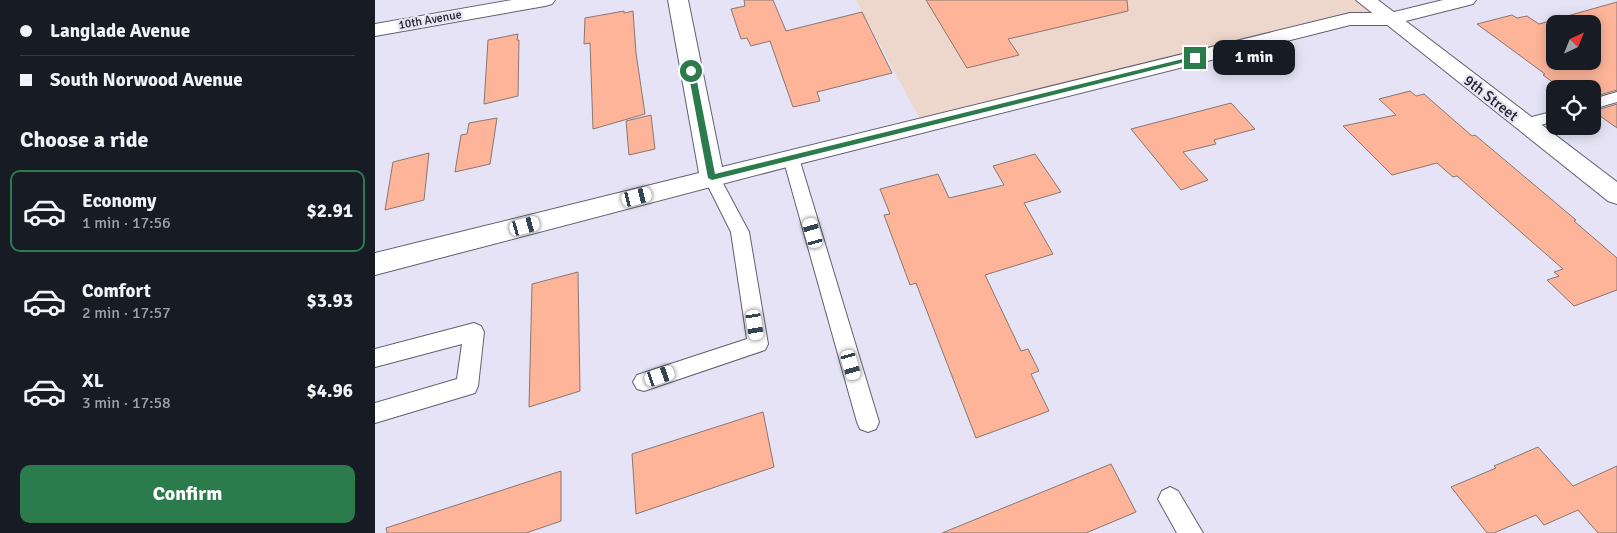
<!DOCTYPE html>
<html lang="en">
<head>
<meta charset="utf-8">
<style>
	body { margin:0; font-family:Signika,sans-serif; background:#242831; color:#f1f3f6; height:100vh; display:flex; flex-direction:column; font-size:19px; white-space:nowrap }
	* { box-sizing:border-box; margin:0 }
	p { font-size:16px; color:#9ea1a6 }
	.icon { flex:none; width:28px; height:28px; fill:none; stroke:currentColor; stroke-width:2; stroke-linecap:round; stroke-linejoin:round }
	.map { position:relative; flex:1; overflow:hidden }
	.sheet { display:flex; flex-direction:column; background:#171b24; width:375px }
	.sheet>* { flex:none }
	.guide { display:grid; align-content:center; height:110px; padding:0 20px; background:#171b24 }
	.needle { width:32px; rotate:43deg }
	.controls { position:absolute; left:1171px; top:15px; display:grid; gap:10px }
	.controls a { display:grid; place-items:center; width:55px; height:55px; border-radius:10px; background:#171b24; box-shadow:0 2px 12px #0003; font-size:25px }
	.end { position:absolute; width:22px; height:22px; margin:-11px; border:6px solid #2b7b4c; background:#fff; box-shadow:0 0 0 2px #fff }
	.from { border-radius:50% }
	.bubble { position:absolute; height:35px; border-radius:10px; background:#171b24; box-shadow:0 2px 12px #0003; font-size:16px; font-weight:700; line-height:35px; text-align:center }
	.car { position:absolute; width:15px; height:30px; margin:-15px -8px; border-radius:6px; box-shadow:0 0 4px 1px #0007; background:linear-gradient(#fff 24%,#345 0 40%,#fff 0 76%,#345 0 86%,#fff 0) }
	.guide b { display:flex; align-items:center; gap:18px; height:48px; font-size:19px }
	.guide b+b { border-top:1px solid #363941 }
	.guide i { width:12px; height:12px; background:#f1f3f6 }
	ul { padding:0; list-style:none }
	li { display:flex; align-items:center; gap:15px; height:82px; margin:0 10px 8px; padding:0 10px; border:2px solid transparent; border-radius:10px }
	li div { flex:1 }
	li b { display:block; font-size:19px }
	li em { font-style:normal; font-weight:700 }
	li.selected { border-color:#2b7b4c }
	li>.icon { width:45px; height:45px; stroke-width:1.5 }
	h2 { padding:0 20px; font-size:22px; line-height:60px }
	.button { display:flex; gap:10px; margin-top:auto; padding:10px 20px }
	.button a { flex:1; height:58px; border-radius:10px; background:#2b7b4c; color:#fff; font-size:20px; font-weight:700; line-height:58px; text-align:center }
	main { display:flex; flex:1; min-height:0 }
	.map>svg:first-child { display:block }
	.education { fill:#edd6cb }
	.building { fill:#fdb499; stroke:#8a7770; fill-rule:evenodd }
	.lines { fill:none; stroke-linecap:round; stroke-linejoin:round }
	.service-casing { stroke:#626070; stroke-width:2 }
	.minor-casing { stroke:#626070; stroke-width:2 }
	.tertiary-casing { stroke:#626070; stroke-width:2 }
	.service { fill:#fff; fill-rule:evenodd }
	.minor { fill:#fff; fill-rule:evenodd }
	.tertiary { fill:#fff; fill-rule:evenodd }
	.route { fill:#2b7b4c }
	.labels { text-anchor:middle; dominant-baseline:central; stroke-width:4.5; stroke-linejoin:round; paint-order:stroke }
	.far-street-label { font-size:12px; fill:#212027; stroke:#e5e3f5 }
	.street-label { font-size:15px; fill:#212027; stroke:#e5e3f5 }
</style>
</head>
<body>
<main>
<section class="sheet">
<div class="guide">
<b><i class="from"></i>Langlade Avenue</b>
<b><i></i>South Norwood Avenue</b>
</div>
<h2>Choose a ride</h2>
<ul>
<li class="selected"><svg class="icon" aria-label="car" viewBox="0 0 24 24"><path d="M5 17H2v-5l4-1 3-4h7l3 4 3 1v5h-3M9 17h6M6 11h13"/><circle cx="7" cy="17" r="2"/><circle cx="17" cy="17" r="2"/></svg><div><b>Economy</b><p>1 min · 17:56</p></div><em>$2.91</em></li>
<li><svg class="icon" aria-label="car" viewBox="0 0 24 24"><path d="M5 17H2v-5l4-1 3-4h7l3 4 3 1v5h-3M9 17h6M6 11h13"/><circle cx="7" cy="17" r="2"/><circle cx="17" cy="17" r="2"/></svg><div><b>Comfort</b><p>2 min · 17:57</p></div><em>$3.93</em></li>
<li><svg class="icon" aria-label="car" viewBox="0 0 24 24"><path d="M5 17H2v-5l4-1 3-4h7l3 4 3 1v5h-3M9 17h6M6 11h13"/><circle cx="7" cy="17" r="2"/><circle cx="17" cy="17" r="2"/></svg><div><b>XL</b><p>3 min · 17:58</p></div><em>$4.96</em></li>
</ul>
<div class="button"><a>Confirm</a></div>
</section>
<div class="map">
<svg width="1242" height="533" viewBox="0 0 1242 533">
	<rect width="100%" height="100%" fill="#e5e3f5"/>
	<polygon class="education" points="481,0 991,0 1015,19 975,19 548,125"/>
	<g class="building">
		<polygon points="369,0 398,0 411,31 487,12 517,73 442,92 445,101 418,107 395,41 376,46 372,38 366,39 356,9 370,6"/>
		<polygon points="551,0 752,0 753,11 633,39 644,55 592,68"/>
		<path d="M1242,2V90L1218,97V89H1187L1168,75L1170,74L1102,24L1137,15L1142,18L1152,16L1164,24ZM1180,24H1218V61H1180Z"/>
		<polygon points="249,11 249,13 258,11 261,53 270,114 218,129 215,43 209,44 210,18"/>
		<polygon points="143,34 142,40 144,40 143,96 109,104 113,40"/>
		<polygon points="1035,91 1041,96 1049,94 1097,136 1100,135 1201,220 1199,221 1242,258 1242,290 1199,306 1172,280 1184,276 1179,272 1188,269 1082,176 1078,177 1062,163 1017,175 968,126 1021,115 1004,99"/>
		<polygon points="856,103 880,129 839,140 841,144 808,152 833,180 806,190 756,129"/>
		<polygon points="1242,104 1242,128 1218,111 1219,111"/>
		<polygon points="276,115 280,149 254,155 251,121"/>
		<polygon points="122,118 115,164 80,172 86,135 92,134 94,123"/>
		<polygon points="54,153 49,200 10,210 18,162"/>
		<polygon points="660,154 686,192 649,203 678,254 610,275 646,351 653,349 664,371 656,374 674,411 601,438 541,283 535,285 509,215 515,214 505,189 563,174 574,198 629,185 618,166"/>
		<polygon points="203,272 205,391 154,407 157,284"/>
		<polygon points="388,412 399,467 261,514 257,454"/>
		<polygon points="1163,447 1198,486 1242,466 1242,533 1223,533 1203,510 1169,525 1161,515 1119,533 1112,533 1076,487 1121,468 1119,466"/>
		<polygon points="736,464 761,512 711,533 567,533"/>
		<polygon points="186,471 186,521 151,533 12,533 11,528"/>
	</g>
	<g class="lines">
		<g class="service-casing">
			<g id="service">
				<polygon points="1242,92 1242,102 1218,109 1218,99"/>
				<polygon points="1180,111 1180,121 1151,129 1145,128 1143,124 1145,120"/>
				<polygon points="416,152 422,154 424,158 504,422 501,429 493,432 485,429 482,422 408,158 410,154"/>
				<polygon points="337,172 343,174 374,232 393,344 390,350 269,391 262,389 258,382 262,375 372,339 356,232 329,178 331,174"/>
				<polygon points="99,323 106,326 109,332 103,386 100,393 0,423 0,403 82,379 87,344 0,367 0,349"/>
				<polygon points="795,487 803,491 828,533 802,533 783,499 787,491"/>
			</g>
		</g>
		<g class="minor-casing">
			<g id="minor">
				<polygon points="137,0 180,0 177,4 170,6 0,36 0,24"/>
				<polygon points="293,0 313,0 347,167 975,13 1015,13 1068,0 1101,0 1098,4 1015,25 975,25 416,166 0,275 0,253 324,173"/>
			</g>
		</g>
		<g class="tertiary-casing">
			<polygon id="tertiary" points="981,0 1003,0 1242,182 1242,204 1233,201"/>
		</g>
		<use href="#service" class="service"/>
		<use href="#minor" class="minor"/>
		<use href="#tertiary" class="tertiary"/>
	</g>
	<polygon class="route" points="820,56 822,59 337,180 333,178 313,71 316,69 320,71 340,174"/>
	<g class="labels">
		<g class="far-street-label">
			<text transform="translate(55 20) rotate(-10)">10th Avenue</text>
		</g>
		<g class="street-label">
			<text transform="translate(1116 98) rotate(38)">9th Street</text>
		</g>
	</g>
</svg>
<div class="controls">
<a><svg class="needle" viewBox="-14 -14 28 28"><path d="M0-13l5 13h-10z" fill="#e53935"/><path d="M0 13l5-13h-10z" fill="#9ea1a6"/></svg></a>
<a><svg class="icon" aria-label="locate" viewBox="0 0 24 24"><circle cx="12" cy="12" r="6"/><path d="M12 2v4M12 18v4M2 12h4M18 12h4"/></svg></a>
</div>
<i class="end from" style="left:316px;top:71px"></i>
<i class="end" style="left:820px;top:58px"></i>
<div class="bubble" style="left:838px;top:40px;width:82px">1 min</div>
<i class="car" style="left:262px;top:197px;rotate:76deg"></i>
<i class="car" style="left:150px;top:226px;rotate:75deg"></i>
<i class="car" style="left:438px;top:233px;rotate:344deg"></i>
<i class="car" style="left:380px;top:325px;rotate:171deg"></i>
<i class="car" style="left:476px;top:365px;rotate:164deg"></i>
<i class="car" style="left:285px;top:376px;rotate:71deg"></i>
</div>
</main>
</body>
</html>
